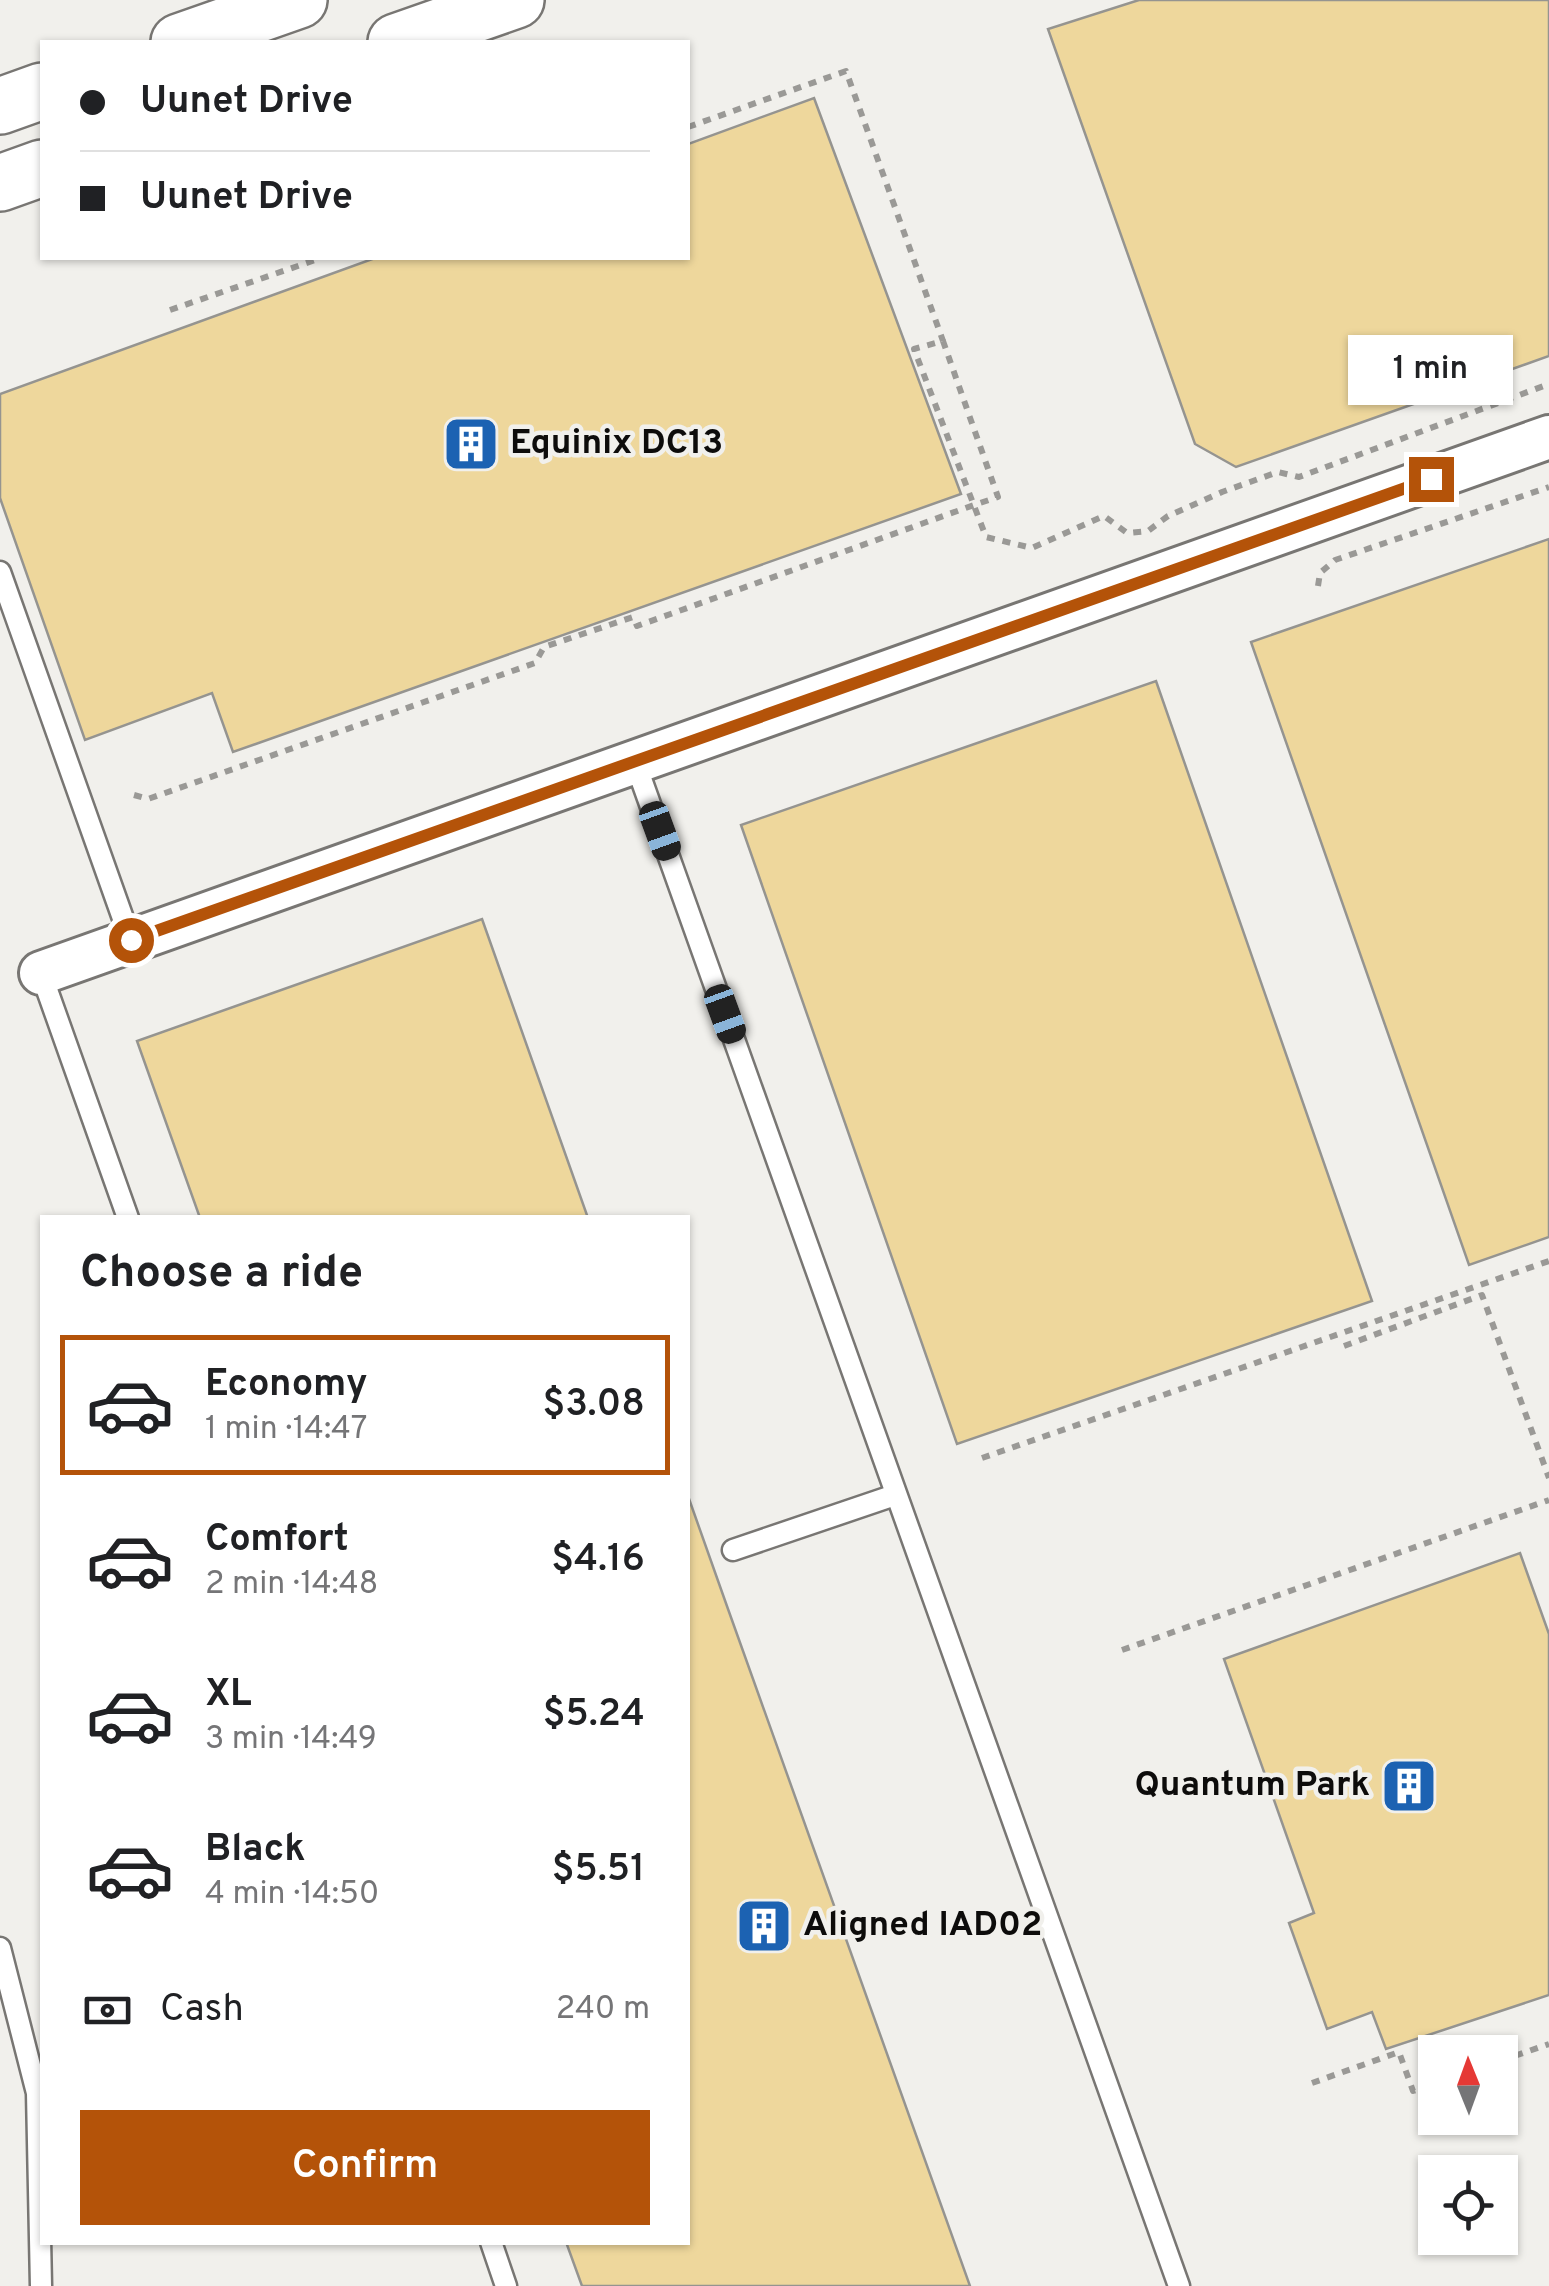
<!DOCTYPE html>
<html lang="en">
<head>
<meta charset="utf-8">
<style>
	body { margin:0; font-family:Overpass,sans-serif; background:#f6f6f6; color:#202124; height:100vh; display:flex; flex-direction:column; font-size:38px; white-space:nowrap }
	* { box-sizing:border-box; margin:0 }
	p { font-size:32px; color:#757577 }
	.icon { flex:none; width:55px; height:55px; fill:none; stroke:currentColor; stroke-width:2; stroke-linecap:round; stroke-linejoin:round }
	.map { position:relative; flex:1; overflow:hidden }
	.drawer { position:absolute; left:40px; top:1215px; width:650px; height:1030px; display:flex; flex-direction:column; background:#fff; border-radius:0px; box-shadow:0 2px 8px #0004 }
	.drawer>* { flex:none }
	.banner { position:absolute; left:40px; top:40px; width:650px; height:220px; border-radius:0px; box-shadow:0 2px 8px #0004; display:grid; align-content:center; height:220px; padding:0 40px; background:#fff }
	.needle { width:65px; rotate:359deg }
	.buttons { position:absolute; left:1418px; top:2035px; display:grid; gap:20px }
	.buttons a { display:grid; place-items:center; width:100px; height:100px; border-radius:0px; background:#fff; box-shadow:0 2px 8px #0004; font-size:50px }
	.end { position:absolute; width:45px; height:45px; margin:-22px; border:12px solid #b45309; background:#fff; box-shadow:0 0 0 5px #fff }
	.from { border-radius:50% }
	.bubble { position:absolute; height:70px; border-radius:0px; background:#fff; box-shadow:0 2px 8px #0004; font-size:32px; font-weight:600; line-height:70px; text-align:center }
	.car { position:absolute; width:30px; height:60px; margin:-30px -15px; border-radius:12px; box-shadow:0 0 8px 2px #0007; background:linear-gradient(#222 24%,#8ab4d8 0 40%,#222 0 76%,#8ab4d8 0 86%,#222 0) }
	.banner b { display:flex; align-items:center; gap:35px; height:95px; font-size:38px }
	.banner b+b { border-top:2px solid #e0e0e0 }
	.banner i { width:25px; height:25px; background:#202124 }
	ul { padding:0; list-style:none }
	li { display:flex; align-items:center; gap:30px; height:140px; margin:0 20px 15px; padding:0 20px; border:5px solid transparent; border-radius:0px }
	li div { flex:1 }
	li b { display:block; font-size:38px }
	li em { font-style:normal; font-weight:600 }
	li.active { border-color:#b45309 }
	li>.icon { width:90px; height:90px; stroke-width:1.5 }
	h2 { padding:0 40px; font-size:45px; line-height:120px }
	.pay { display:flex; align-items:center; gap:25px; height:110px; padding:0 40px; font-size:38px }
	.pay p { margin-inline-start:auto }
	.primary-button { display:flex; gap:20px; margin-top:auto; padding:20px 40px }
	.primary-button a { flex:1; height:115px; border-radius:0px; background:#b45309; color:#fff; font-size:40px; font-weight:600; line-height:115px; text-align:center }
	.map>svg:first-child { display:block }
	.building { fill:#eed79c; stroke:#959490; stroke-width:2.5 }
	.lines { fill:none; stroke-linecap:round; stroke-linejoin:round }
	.service-casing { stroke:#787673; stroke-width:25 }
	.minor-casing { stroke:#787673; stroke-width:48 }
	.secondary-casing { stroke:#787673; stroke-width:60 }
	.path { stroke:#9a9996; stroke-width:6; stroke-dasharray:8 8; stroke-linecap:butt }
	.service { stroke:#fff; stroke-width:20 }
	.minor { stroke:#fff; stroke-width:42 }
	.secondary { stroke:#fff; stroke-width:55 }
	.route { stroke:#b45309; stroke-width:12 }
	.labels { text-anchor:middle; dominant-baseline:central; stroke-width:9; stroke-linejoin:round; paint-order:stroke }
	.poi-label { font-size:35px; font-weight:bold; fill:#0d0c0b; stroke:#f1f0ec; text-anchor:start }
</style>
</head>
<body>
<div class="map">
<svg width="1549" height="2286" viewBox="0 0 1549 2286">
	<rect width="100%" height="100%" fill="#f1f0ec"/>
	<g class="building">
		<polygon points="1139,0 1549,0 1549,356 1236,467 1195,444 1048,29"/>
		<polygon points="814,98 961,494 233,752 212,693 85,740 0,498 0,394 375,258 688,258 688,144"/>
		<polygon points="1549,539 1549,1237 1469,1265 1251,642"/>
		<polygon points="1156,681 1372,1301 957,1444 741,825"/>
		<polygon points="482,919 588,1218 200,1218 137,1041"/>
		<polygon points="688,1496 728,1609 970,2286 582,2286 566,2242 688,2242"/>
		<polygon points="1520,1553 1549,1634 1549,1995 1386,2049 1372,2012 1327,2029 1289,1923 1314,1913 1224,1659"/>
	</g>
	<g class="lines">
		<g class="service-casing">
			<g id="service">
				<polyline points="0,572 131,941"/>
				<polyline points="635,762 1179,2286"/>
				<polyline points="41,973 128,1218"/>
				<polyline points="733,1550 895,1495"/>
				<polyline points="0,1948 37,2093 41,2286"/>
				<polyline points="491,2242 506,2286"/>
			</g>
		</g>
		<g class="minor-casing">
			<polyline id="minor" points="41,973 1549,437"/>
		</g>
		<g class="secondary-casing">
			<g id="secondary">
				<polyline points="179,42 299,0"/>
				<polyline points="396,42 516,0"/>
				<polyline points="0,106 42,91"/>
				<polyline points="0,183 42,168"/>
			</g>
		</g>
		<g class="path">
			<polyline points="688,127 846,71 943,341"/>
			<polyline points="170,310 321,258"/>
			<polyline points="1318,586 1320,573 1335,560 1549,487"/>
			<polyline points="134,795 148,799 535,663 544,647 633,617 637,626 974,505 998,497 943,341 914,349 986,537 1032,548 1104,516 1127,533 1148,531 1168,516 1222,492 1278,472 1299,477 1549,384"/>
			<polyline points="1344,1346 1482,1295 1549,1478"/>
			<polyline points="982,1458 1549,1261"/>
			<polyline points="1122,1650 1549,1500"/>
			<polyline points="1500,2061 1549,2044"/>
			<polyline points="1312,2083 1399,2052 1413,2091 1435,2084"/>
		</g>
		<use href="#service" class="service"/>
		<use href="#minor" class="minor"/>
		<use href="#secondary" class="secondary"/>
	</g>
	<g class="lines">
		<polyline class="route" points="131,940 1431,479"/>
	</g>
	<defs>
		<g id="building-square" transform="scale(2.875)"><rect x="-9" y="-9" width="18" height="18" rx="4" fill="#1c62b2" stroke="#f1f0ec"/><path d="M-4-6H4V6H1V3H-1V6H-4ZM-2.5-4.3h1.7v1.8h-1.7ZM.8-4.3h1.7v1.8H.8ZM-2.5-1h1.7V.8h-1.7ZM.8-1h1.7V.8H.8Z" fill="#fff"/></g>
	</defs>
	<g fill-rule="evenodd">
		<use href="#building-square" x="471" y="444"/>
		<use href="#building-square" x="1409" y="1786"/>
		<use href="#building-square" x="764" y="1926"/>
	</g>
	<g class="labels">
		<g class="poi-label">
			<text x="510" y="444">Equinix DC13</text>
			<text x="1370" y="1786" text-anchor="end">Quantum Park</text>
			<text x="803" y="1926">Aligned IAD02</text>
		</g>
	</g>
</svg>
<div class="buttons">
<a><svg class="needle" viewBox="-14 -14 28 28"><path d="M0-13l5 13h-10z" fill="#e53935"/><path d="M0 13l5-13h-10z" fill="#757577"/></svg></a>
<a><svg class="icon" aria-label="locate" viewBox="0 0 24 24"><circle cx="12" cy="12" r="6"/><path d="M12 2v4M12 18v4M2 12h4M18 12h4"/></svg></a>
</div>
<i class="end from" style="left:131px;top:940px"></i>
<i class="end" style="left:1431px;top:479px"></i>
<div class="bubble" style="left:1348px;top:335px;width:165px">1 min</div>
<i class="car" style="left:660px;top:831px;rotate:160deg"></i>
<i class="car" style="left:725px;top:1014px;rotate:160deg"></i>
<div class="banner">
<b><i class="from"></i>Uunet Drive</b>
<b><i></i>Uunet Drive</b>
</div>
<section class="drawer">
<h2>Choose a ride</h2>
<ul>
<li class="active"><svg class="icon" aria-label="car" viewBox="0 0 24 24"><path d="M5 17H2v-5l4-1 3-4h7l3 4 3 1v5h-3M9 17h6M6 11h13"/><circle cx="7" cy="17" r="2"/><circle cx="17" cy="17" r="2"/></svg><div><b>Economy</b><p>1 min · 14:47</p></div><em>$3.08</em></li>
<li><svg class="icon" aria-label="car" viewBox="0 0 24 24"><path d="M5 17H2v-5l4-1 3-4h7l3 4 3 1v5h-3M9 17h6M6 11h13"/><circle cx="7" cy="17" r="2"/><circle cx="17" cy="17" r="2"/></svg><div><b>Comfort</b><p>2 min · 14:48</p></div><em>$4.16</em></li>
<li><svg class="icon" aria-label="car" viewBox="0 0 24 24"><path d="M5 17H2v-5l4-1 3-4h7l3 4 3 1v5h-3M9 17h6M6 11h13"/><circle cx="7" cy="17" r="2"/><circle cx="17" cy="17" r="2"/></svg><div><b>XL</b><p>3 min · 14:49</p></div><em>$5.24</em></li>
<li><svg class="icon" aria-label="car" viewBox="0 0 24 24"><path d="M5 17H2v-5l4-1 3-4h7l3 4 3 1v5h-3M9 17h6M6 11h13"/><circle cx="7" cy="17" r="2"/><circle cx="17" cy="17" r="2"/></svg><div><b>Black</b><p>4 min · 14:50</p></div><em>$5.51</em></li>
</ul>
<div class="pay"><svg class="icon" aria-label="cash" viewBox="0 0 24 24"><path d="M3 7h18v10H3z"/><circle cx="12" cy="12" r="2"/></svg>Cash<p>240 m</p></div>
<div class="primary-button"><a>Confirm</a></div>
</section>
</div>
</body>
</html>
